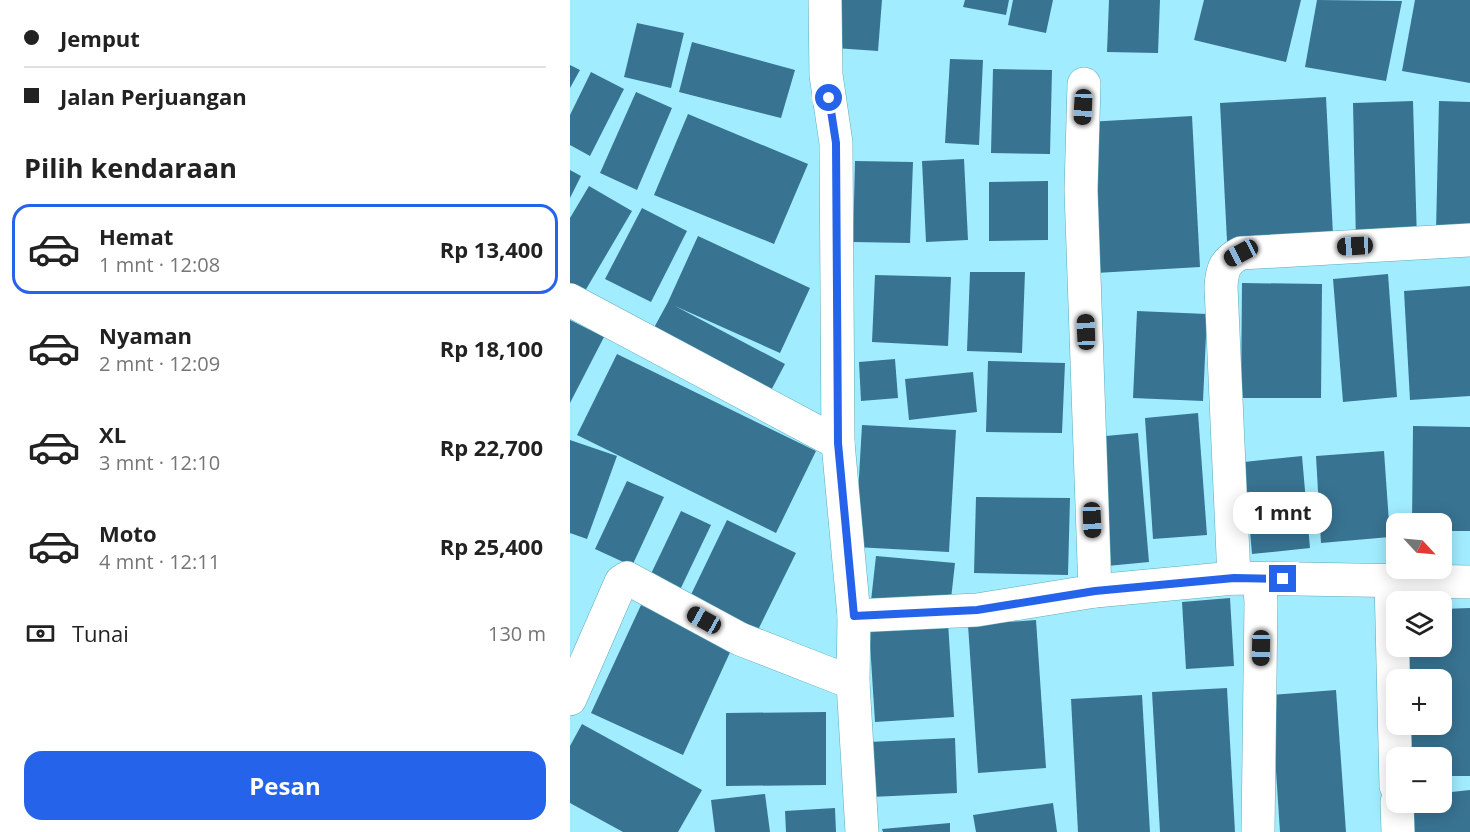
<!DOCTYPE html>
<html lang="id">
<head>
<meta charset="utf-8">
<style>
	body { margin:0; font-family:"Open Sans",sans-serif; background:#f2f2f2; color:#222; height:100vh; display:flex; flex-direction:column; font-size:22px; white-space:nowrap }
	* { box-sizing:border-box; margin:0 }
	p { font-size:20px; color:#767676 }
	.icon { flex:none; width:33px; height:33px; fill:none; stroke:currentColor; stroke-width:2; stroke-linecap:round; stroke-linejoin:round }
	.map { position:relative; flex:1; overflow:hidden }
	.details { display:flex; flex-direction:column; background:#fff; width:570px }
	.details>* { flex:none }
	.banner { display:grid; align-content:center; height:132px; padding:0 24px; background:#fff }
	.needle { width:39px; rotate:116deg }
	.tools { position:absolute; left:816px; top:513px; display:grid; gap:12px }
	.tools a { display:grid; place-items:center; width:66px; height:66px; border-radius:12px; background:#fff; box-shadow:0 3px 15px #0003; font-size:30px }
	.end { position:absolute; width:27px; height:27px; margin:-14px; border:8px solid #2563eb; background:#fff; box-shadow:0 0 0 3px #fff }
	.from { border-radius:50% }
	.bubble { position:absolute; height:42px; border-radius:18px; background:#fff; box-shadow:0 3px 15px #0003; font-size:20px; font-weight:700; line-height:42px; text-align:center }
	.car { position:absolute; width:18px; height:36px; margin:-18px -9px; border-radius:8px; box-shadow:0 0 4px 2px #0007; background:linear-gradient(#222 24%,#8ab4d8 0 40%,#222 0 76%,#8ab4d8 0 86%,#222 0) }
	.banner b { display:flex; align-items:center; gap:21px; height:57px; font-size:22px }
	.banner b+b { border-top:2px solid #e0e0e0 }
	.banner i { width:15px; height:15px; background:#222 }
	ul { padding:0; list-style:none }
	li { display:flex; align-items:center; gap:18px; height:90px; margin:0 12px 9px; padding:0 12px; border:3px solid transparent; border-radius:18px }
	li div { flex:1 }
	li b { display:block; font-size:22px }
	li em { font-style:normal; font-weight:700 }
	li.current { border-color:#2563eb }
	li>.icon { width:54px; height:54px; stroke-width:1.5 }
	h2 { padding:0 24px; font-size:27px; line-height:72px }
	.pay { display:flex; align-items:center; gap:15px; height:66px; padding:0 24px; font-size:22px }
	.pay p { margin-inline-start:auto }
	.cta { display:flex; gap:12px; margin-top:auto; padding:12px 24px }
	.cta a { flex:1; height:69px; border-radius:18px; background:#2563eb; color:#fff; font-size:24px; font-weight:700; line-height:69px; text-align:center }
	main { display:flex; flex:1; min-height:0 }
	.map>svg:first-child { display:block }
	.building { fill:#387392 }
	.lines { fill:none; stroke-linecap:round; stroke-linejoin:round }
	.minor-casing { stroke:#5faabb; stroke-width:34 }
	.minor { stroke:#fff; stroke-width:33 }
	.route { stroke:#2563eb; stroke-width:8 }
</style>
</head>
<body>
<main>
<section class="details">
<div class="banner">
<b><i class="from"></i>Jemput</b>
<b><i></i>Jalan Perjuangan</b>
</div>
<h2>Pilih kendaraan</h2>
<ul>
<li class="current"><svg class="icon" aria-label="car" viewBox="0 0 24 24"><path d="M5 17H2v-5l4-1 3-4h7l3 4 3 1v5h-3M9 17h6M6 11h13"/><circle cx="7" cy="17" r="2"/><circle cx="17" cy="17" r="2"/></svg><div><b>Hemat</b><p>1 mnt · 12:08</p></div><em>Rp 13,400</em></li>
<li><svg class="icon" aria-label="car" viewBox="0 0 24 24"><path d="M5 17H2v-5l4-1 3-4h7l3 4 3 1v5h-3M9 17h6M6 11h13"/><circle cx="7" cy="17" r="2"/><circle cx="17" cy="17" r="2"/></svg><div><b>Nyaman</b><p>2 mnt · 12:09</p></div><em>Rp 18,100</em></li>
<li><svg class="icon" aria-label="car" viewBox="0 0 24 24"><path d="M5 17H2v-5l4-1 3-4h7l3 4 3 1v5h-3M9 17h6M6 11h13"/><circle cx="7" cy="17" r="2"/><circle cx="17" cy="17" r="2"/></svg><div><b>XL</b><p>3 mnt · 12:10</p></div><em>Rp 22,700</em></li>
<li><svg class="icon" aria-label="car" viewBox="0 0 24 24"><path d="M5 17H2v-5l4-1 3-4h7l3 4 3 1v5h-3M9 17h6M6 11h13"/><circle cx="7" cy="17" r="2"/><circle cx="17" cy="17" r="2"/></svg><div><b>Moto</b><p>4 mnt · 12:11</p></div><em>Rp 25,400</em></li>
</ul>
<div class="pay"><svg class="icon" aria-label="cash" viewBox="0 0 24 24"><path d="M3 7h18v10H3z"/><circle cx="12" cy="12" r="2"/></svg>Tunai<p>130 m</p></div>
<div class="cta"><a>Pesan</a></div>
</section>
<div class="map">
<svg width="900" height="832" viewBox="0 0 900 832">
	<rect width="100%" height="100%" fill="#a1edff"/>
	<g class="building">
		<polygon points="269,0 312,0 308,51 265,48"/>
		<polygon points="395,0 439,0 436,15 393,7"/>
		<polygon points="443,0 483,0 476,33 438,25"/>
		<polygon points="539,0 590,0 588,53 537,52"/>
		<polygon points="634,0 731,0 716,62 624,40"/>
		<polygon points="747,0 832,1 816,81 735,67"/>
		<polygon points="845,0 900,0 900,83 832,71"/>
		<polygon points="67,23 114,33 101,88 54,77"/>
		<polygon points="122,42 225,70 211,118 109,92"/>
		<polygon points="380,59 413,60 409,145 375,143"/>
		<polygon points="0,65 10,70 0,88"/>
		<polygon points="423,69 482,70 480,154 421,153"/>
		<polygon points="21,72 54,89 20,156 0,145 0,115"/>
		<polygon points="66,92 102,108 67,190 30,173"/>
		<polygon points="756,97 763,235 657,241 650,103"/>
		<polygon points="843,101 847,241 786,243 783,103"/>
		<polygon points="869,101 900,102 900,232 866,231"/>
		<polygon points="118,114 238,164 204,244 84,195"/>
		<polygon points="622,116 630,267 526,273 517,122"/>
		<polygon points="394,159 398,240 356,242 352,161"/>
		<polygon points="285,161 343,162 340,243 283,242"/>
		<polygon points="0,170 11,176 0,198"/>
		<polygon points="478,181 478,240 419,241 419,182"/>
		<polygon points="19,186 62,211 8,303 0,298 0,218"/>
		<polygon points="72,208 117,231 81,302 35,279"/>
		<polygon points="128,236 240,288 210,353 105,306 215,364 197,398 80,335 98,302"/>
		<polygon points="400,272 455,272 452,353 397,351"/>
		<polygon points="818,274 827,397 773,402 763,279"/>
		<polygon points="305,275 381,277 378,346 302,342"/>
		<polygon points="672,283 752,284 751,398 671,398"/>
		<polygon points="900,286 900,396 840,400 834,291"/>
		<polygon points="567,311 637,314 633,401 563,398"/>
		<polygon points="0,320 34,337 0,403"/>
		<polygon points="47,354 246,451 206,533 7,435"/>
		<polygon points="325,359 328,398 291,401 289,362"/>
		<polygon points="418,361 495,363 492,433 416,432"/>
		<polygon points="403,372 407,412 339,420 335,379"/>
		<polygon points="628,413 637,535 583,539 575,418"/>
		<polygon points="292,425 386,430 379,552 285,547"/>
		<polygon points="843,426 900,427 900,531 872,531 872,524 842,524"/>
		<polygon points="568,433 579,562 537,566 525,437"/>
		<polygon points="0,440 47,456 17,539 0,533"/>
		<polygon points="814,451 820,537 751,543 746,456"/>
		<polygon points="732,456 740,548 682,554 674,462"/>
		<polygon points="57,481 94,497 62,566 25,549"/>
		<polygon points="406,497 500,498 498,575 404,573"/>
		<polygon points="111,511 141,525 109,592 79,578"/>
		<polygon points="157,520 226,553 184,638 116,605"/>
		<polygon points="306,556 385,563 380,608 301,601"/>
		<polygon points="660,598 664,666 616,669 612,602"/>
		<polygon points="71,605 162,648 113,755 21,713"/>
		<polygon points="900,608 900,776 872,776 872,758 840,758 840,724 872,724 872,680 839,680 839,646 872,646 872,609"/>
		<polygon points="466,620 476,768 408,773 398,625"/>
		<polygon points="378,622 384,717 305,722 299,628"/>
		<polygon points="657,688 665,832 590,832 582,692"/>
		<polygon points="766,690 776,832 710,832 701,695"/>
		<polygon points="572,695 580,832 508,832 501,699"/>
		<polygon points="256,712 256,785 156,786 156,713"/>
		<polygon points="12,724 132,790 108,832 53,832 0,803 0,746"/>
		<polygon points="385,738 387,793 301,797 299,742"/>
		<polygon points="900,790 900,832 844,832 842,802 872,802 872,793"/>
		<polygon points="195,794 200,832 145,832 141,800"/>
		<polygon points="483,803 487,832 406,832 403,815"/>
		<polygon points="265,808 266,832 216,832 215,811"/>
		<polygon points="380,823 380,832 313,832 312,829"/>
	</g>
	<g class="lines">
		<g class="minor-casing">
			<g id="minor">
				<polyline points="255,0 256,75 266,143 268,443 284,616 283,683 292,832"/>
				<polyline points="514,84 511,190 525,591"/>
				<polyline points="0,300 268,443"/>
				<path d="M664,578L651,287C652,269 655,261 671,253L900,240"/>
				<polyline points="821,581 826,786"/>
				<polyline points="284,616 407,610 525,591 664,578 900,582"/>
				<polyline points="0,699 51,582 57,578 170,639 283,683"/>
				<polyline points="827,802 828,832"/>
				<polyline points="688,832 691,602 689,579"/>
			</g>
		</g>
		<use href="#minor" class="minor"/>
	</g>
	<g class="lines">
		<polyline class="route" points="259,98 266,143 268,443 284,616 407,610 525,591 664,578 713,579"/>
	</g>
</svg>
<div class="tools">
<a><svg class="needle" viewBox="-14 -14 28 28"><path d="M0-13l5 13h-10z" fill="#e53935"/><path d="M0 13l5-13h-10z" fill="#767676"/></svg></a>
<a><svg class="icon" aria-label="layers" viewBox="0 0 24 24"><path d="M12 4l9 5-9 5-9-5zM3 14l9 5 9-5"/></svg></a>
<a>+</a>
<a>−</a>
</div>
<i class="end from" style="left:259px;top:98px"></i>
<i class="end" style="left:713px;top:579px"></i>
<div class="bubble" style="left:663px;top:492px;width:99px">1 mnt</div>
<i class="car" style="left:513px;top:107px;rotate:183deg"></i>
<i class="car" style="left:785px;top:246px;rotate:267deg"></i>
<i class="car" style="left:671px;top:253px;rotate:242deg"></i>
<i class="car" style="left:516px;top:332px;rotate:358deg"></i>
<i class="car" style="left:522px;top:520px;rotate:178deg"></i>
<i class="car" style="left:134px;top:620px;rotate:299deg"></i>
<i class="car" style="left:691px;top:648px;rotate:181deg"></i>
</div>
</main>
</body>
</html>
